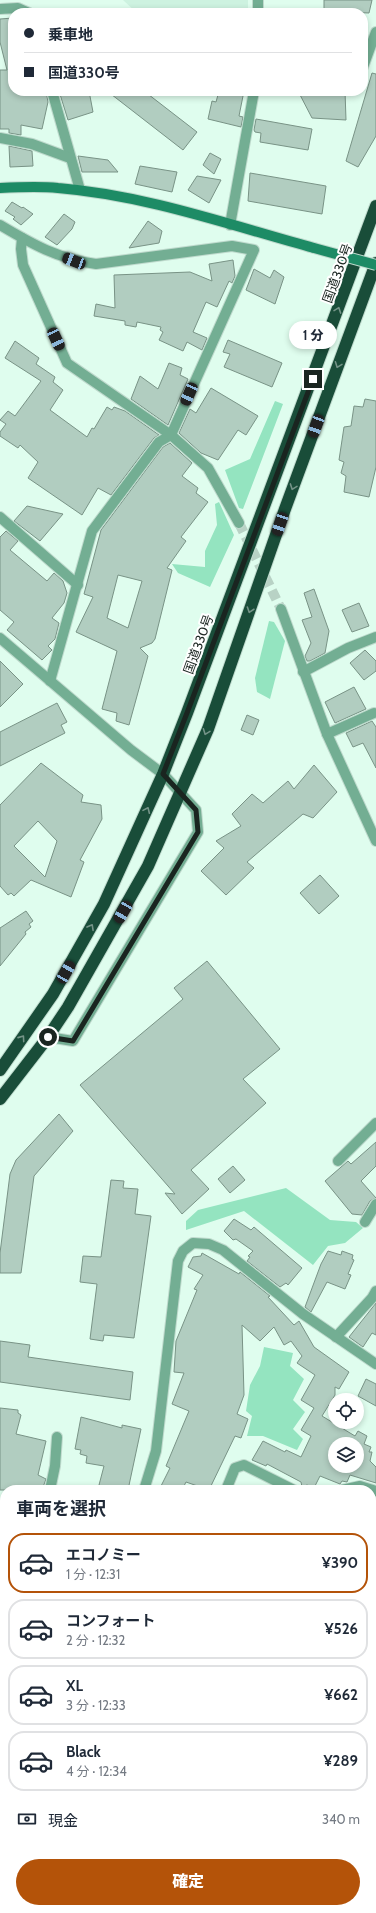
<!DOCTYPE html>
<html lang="ja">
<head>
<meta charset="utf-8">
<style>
	body { margin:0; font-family:Cabin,"Noto Sans JP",sans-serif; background:#f6f6f7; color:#1f2937; height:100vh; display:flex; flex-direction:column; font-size:15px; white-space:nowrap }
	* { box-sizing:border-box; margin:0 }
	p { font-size:13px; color:#747a83 }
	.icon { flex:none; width:22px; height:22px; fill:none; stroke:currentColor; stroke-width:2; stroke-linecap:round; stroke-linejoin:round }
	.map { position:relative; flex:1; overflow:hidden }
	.details { position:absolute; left:0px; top:1485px; width:376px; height:428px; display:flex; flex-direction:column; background:#fff; border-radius:16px 16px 0 0; box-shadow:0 2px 6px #0003 }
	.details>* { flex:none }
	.hud { position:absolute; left:8px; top:8px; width:360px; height:88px; border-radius:16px; box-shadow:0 2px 6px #0003; display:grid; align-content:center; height:88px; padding:0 16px; background:#fff }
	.tools { position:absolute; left:328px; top:1393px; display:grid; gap:8px }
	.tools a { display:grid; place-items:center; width:36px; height:36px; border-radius:50%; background:#fff; box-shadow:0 2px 6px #0003; font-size:20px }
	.end { position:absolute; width:18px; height:18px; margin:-9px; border:5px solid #1a2520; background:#fff; box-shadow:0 0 0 2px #fff }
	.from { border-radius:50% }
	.bubble { position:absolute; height:28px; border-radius:14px; background:#fff; box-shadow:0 2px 6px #0003; font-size:13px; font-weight:800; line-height:28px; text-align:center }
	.car { position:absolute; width:12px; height:24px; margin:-12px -6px; border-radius:5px; box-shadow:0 0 3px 1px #0007; background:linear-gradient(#222 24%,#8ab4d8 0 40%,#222 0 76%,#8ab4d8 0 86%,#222 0) }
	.hud b { display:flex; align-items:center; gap:14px; height:38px; font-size:15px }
	.hud b+b { border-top:1px solid #e0e1e3 }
	.hud i { width:10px; height:10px; background:#1f2937 }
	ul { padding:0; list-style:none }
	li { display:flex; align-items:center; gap:12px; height:60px; margin:0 8px 6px; padding:0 8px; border:2px solid #e0e1e3; border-radius:16px }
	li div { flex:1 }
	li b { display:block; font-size:15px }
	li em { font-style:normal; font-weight:800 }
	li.on { border-color:#b45309 }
	li>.icon { width:36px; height:36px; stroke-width:1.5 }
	h2 { padding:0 16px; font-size:18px; line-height:48px }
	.pay { display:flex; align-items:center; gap:10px; height:44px; padding:0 16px; font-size:15px }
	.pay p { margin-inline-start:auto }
	.primary-button { display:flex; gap:8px; margin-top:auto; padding:8px 16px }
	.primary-button a { flex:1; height:46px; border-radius:24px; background:#b45309; color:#fff; font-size:16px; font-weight:800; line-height:46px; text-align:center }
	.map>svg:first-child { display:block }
	.built { fill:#cdf2e0 }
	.green { fill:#94e4c0 }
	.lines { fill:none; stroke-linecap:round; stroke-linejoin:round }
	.river { stroke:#6dc7a0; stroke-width:27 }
	.building { fill:#b1cdc0; stroke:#799386; fill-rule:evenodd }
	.street-tunnel { stroke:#b8d2c5; stroke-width:10; stroke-dasharray:10 5; stroke-linecap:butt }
	.street-casing { stroke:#bfdacd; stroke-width:12 }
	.secondary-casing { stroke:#bfdacd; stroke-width:12 }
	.highway-casing { stroke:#bfdacd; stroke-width:14 }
	.street { stroke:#73ae93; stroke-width:10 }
	.secondary { stroke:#1d8b65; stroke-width:10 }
	.highway { stroke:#194d39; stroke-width:12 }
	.secondary-bridge-casing { stroke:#bfdacd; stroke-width:12; stroke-linecap:butt }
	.secondary-bridge { stroke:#1d8b65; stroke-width:10 }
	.oneway { stroke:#759488 }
	.route { stroke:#1a2520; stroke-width:5 }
	.labels { text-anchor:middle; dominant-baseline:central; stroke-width:4; stroke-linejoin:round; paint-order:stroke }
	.street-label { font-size:13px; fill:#1a2520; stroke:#fff }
</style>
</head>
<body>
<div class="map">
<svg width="376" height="1913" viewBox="0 0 376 1913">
	<rect width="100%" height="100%" fill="#dffdee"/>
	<polygon class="built" points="123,0 248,0 248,13 137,13"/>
	<g class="green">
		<polygon points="275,401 283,404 243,509 239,508 225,470 250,459"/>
		<polygon points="219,502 234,535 210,587 178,573 172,564 205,567 205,551 217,525 215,504"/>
		<polygon points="269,621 274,622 285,641 270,699 257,692 255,678"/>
		<polygon points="286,1188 330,1220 356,1222 363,1228 345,1243 328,1246 313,1265 244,1211 186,1230 186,1221 198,1210"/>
		<polygon points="264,1347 293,1353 290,1366 304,1379 293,1400 305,1412 293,1429 303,1439 297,1450 263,1436 247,1436 252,1416 246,1411 250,1385 260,1366"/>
		<polygon points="0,1750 5,1758 5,1883 0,1879"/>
	</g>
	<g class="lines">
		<g class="river">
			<polyline points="0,1694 5,1699"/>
			<polyline points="55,1908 55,1913"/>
		</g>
	</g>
	<g class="building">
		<polygon points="324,0 372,0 369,13 324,11"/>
		<polygon points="13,18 13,91 46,91 48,102 42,129 21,125 21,135 9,133 9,129 0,129 0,70 7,70 0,42 0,19"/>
		<polygon points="372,73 376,74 376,136 358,167 346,161"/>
		<polygon points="59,91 89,91 93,112 68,120"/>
		<polygon points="107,91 144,91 197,132 183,150"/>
		<polygon points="219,91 244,91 239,116 243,117 241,127 208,119 212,101 216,102"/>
		<polygon points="298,91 345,91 346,120 312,118"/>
		<polygon points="256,119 312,129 308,150 260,142 261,133 255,132 254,130"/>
		<polygon points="9,146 32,151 33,166 10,167"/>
		<polygon points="210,153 221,159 214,174 203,165"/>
		<polygon points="78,156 108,160 118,172 82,172"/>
		<polygon points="140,166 177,172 172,192 135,184"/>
		<polygon points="250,173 326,186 322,214 248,201"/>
		<polygon points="197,176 221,180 209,203 188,190"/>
		<polygon points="12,202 22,208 23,207 33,214 21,225 13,219 15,217 5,211"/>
		<polygon points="64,214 75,222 72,229 57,245 45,237"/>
		<polygon points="148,221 162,231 159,243 129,248"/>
		<polygon points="233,260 235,276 232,283 229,281 217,307 206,302 193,332 207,338 202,350 187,342 183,351 159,340 163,332 160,330 161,327 137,322 136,327 125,325 125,321 94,316 96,304 115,308 114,275 190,272 212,281 209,264"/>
		<polygon points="254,269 270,278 274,270 284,277 275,304 246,290"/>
		<polygon points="228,340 282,363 272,387 224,367 230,354 223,352"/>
		<polygon points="15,341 39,358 36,364 55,377 53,382 63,390 50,410 87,437 92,428 94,429 107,407 112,410 114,407 125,411 159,435 154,438 111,495 98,488 82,515 28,478 38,462 20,445 18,448 0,436 0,432 6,424 0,420 8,411 15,416 41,381 5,358"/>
		<polygon points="169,363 182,368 180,375 188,379 168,425 131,399 140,376 158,389"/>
		<polygon points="211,388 258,416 246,435 238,430 218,460 201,453 179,433 190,409 196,413"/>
		<polygon points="365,399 376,401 376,467 369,497 344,492 346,476 341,473 344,462 339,460 344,427 351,426 354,406 363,407"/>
		<path d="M170,443L192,463L182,476L198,488L196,493L208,502L181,537L186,541L167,568L172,570L155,639L152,643L140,648L148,656L129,725L116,721L117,713L102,709L117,651L76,632L93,597L84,594L101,530L163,447ZM118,575L142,581L128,628L107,618Z"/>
		<polygon points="27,506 63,514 40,541 14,521"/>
		<polygon points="6,531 18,541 10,550 47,581 54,573 63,581 67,593 64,603 52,618 59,623 55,639 48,646 52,650 42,660 7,630 14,622 0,610 0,537"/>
		<polygon points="314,589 329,631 325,653 310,661 307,661 305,656 311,643 302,620 312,617 304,593"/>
		<polygon points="359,603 369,626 352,632 342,610"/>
		<polygon points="365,650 376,661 376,671 364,680 350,663"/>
		<polygon points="0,661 23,684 0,707"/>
		<polygon points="354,687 366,709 335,723 325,702"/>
		<polygon points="57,703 67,722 61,725 65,733 0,766 0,732"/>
		<polygon points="247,715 259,720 253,735 241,730"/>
		<polygon points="372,721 376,727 376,768 363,743 353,747 346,733"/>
		<path d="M41,763L83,795L81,802L101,805L102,819L80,860L84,862L71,897L31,880L14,896L11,893L8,895L0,886V805ZM38,821L57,841L45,877L14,846Z"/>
		<polygon points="314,765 337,792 313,818 303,814 247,862 254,868 226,895 201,871 224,848 216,841 241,826 232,814 252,794 263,803 288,781 294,789"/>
		<polygon points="320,875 339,896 319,914 300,893"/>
		<polygon points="26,911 33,921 29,924 31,927 25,932 26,934 0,966 0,928"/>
		<polygon points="207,961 280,1049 243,1079 266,1103 191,1170 209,1189 182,1214 165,1193 175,1194 80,1085 183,999 174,988"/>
		<polygon points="59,1114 73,1131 34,1176 21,1273 0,1273 0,1253 10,1174 16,1160"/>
		<polygon points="376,1142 376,1166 361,1181 376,1198 370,1201 362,1215 352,1214 325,1181 348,1161 351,1164"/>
		<polygon points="233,1166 245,1180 230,1193 218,1179"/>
		<polygon points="111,1180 124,1181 123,1188 138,1189 135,1214 151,1216 134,1338 104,1335 103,1341 90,1339 97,1284 80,1282 83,1256 101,1257"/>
		<polygon points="234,1219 251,1230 254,1227 302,1268 288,1285 286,1283 280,1287 247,1261 250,1257 248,1256 253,1251 236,1239 233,1240 224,1231"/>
		<polygon points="328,1251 341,1255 342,1251 353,1255 352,1259 354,1260 348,1274 351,1275 345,1289 327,1282 311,1312 305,1307 321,1264"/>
		<path d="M202,1253L239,1274L240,1272L270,1296L268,1297L294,1325L299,1321L314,1347L349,1372L339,1389L335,1387V1395L322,1416L355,1436L358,1431L367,1436L364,1444L371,1447L369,1452H372L370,1461L376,1467V1483L350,1475L347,1482L342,1481L340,1484L320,1476L314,1488L307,1485L302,1487L301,1482L267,1464L266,1466L252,1460L263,1441L285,1452L286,1450L301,1457L311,1436L301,1430L314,1408L301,1400L315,1375L297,1363L302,1356L291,1341L284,1345L274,1327L260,1341L242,1325L244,1395L237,1414L248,1419L241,1438L235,1436L209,1490L186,1482L182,1490H159L170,1468L166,1466L189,1411L172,1404L184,1373L174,1372L176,1341L197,1290L194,1289L203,1275L188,1267L193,1257L201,1256ZM335,1444H357V1466H335Z"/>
		<polygon points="376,1303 376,1335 372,1333 363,1347 349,1337"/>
		<polygon points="0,1341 30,1345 28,1357 133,1372 130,1400 0,1382"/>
		<polygon points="366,1379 376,1384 376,1406 358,1396"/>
		<polygon points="0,1408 18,1410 18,1413 21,1415 16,1434 46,1441 38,1475 46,1479 42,1490 0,1490"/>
		<polygon points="81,1417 122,1428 122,1425 141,1429 128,1490 101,1490 101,1486 99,1485 104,1466 86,1463 87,1456 80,1454 81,1450 75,1449"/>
	</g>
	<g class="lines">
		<polyline class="street-tunnel" points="239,523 281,609"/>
		<g class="street-casing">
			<g id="street">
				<polyline points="258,0 258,13"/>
				<polyline points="0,9 18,8 29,13"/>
				<polyline points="363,67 376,32"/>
				<polyline points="52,91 80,190"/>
				<polyline points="0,138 32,144 70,158"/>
				<path d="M0,225C32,244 58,259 96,264L232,246L254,250L171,435L159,442L92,531L50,681"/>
				<polyline points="230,225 254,91"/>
				<polyline points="22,238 21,249 23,265 67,363 171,435 208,468 239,523"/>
				<polyline points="0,517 78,585"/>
				<polyline points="281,609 327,734 376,841"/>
				<polyline points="0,638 131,750 163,774 196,810 198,832 73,1041 48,1037"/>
				<polyline points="303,672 348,648 376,637"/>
				<polyline points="327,734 374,713"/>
				<polyline points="338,1161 376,1123"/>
				<polyline points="365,1222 376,1204"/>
				<polyline points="336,1337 372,1298 376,1291"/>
				<polyline points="50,1490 55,1466 57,1437"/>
				<polyline points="144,1490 156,1451 178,1261 183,1251 193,1243 209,1244 223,1250 303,1314 376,1364"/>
				<polyline points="226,1490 235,1468 244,1465 294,1490"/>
				<polyline points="342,1490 360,1486 376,1491"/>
				<polyline points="0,1507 5,1510"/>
				<polyline points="371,1570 376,1561"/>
				<polyline points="1,1587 5,1585"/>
				<polyline points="371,1624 376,1629"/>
				<polyline points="0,1740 5,1746"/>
				<polyline points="371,1885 376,1885"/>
				<polyline points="0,1887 5,1891"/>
				<polyline points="24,1908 28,1913"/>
				<polyline points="35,1913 35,1908"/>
				<polyline points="86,1913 87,1908"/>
				<polyline points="134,1913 134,1908"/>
				<polyline points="189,1913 189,1908"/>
				<polyline points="356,1913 356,1908"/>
			</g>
		</g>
		<g class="secondary-casing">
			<path id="secondary" d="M0,188C19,187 39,186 58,188C145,195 230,225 314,248"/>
		</g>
		<g class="highway-casing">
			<g id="highway">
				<polyline points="0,1070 53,994 104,904 163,774 187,713 376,206"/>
				<polyline points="0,1099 48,1037 68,1007 148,866 208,729 285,509 376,263"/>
			</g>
		</g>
		<use href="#street" class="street"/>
		<use href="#secondary" class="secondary"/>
		<use href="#highway" class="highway"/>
		<g class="secondary-bridge-casing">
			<polyline id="secondary-bridge" points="314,248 376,265"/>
		</g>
		<use href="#secondary-bridge" class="secondary-bridge"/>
	</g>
	<defs><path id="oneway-chevron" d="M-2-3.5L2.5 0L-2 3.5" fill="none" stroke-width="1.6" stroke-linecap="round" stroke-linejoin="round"/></defs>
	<g class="oneway">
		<use href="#oneway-chevron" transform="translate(338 310) rotate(-70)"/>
		<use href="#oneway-chevron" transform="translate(338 365) rotate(111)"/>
		<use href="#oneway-chevron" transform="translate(293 487) rotate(110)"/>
		<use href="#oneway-chevron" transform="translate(250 610) rotate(109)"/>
		<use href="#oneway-chevron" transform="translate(206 732) rotate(111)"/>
		<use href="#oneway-chevron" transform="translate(147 810) rotate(-66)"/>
		<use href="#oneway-chevron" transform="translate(91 927) rotate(-61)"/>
		<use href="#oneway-chevron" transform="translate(22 1038) rotate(-55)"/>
	</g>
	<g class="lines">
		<polyline class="route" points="48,1037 73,1041 198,832 196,810 163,774 187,713 313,379"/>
	</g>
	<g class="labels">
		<g class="street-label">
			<text transform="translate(337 273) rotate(-70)">国道330号</text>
			<text transform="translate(198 644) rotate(-70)">国道330号</text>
		</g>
	</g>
</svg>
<div class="tools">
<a><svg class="icon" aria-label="locate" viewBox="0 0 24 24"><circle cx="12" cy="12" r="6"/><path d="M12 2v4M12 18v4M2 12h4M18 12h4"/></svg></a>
<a><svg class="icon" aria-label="layers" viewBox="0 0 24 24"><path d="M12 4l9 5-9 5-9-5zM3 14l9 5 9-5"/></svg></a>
</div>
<i class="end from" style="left:48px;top:1037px"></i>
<i class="end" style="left:313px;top:379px"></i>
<div class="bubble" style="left:289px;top:321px;width:48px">1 分</div>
<i class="car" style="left:74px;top:261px;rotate:291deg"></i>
<i class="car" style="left:56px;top:339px;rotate:155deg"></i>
<i class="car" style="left:189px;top:394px;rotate:204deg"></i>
<i class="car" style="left:316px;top:426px;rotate:200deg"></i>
<i class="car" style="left:280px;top:524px;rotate:199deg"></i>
<i class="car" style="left:123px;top:912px;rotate:210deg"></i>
<i class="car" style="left:66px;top:972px;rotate:30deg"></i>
<div class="hud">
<b><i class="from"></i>乗車地</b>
<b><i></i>国道330号</b>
</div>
<section class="details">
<h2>車両を選択</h2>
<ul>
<li class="on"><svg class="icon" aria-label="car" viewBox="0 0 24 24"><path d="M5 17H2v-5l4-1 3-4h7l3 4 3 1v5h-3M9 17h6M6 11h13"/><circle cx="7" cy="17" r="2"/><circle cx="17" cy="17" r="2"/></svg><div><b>エコノミー</b><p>1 分 · 12:31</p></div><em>¥390</em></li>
<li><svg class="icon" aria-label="car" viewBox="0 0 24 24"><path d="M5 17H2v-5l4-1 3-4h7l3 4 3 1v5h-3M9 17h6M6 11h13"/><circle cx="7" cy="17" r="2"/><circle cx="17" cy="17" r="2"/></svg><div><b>コンフォート</b><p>2 分 · 12:32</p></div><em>¥526</em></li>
<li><svg class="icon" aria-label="car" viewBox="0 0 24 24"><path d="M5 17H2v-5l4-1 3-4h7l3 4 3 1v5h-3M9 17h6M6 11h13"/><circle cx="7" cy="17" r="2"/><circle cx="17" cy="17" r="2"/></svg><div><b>XL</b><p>3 分 · 12:33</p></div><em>¥662</em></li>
<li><svg class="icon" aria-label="car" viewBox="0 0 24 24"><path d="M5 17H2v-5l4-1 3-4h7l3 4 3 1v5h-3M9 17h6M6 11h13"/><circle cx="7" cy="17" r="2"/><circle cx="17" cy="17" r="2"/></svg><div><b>Black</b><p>4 分 · 12:34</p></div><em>¥289</em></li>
</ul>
<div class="pay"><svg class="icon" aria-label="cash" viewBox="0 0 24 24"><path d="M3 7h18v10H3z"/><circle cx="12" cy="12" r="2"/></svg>現金<p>340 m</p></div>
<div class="primary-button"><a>確定</a></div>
</section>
</div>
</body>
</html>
